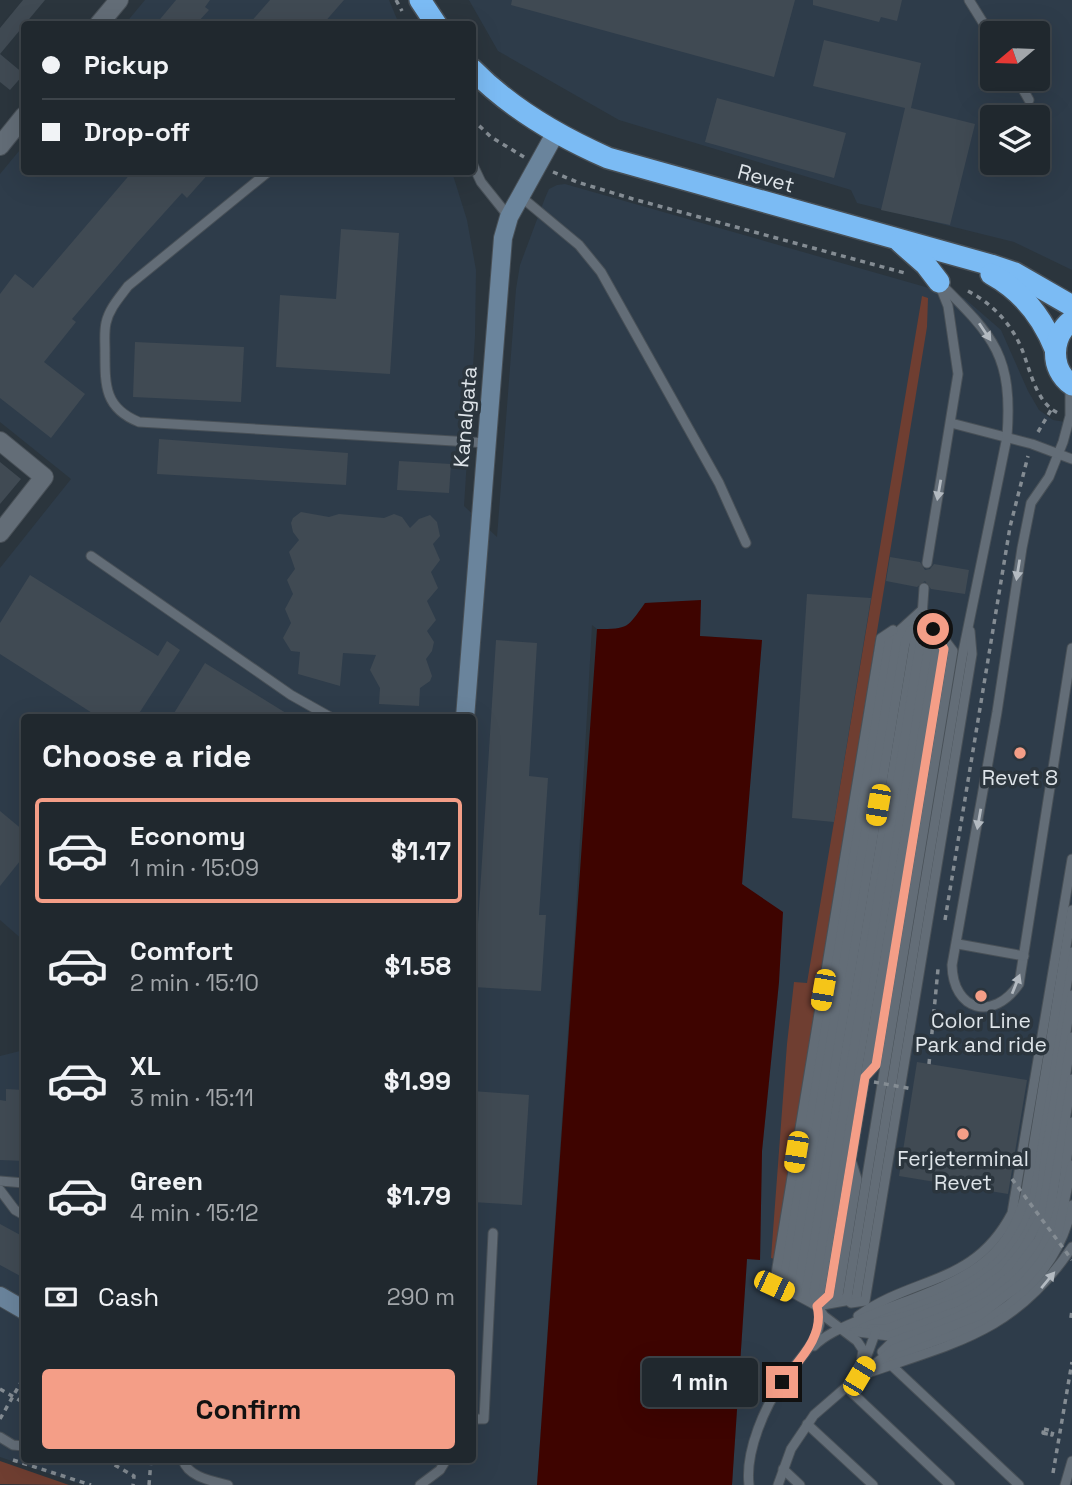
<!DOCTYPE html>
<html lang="en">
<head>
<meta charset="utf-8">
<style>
	body { margin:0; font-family:"Space Grotesk",sans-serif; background:#283036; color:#f1f3f6; height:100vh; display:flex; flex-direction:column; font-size:26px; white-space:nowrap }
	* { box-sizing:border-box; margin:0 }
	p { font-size:23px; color:#a2a6aa }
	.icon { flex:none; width:38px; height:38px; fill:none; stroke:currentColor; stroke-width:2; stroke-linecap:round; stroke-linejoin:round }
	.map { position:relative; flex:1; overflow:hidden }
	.details { position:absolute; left:21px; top:714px; width:455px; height:749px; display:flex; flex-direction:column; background:#20282e; border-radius:7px; box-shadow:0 7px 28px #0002,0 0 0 2px #3d444a }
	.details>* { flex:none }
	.guide { position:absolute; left:21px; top:21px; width:455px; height:154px; border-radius:7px; box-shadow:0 7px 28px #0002,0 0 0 2px #3d444a; display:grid; align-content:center; height:154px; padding:0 21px; background:#20282e }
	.needle { width:46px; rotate:251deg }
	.fabs { position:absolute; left:980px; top:21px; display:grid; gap:14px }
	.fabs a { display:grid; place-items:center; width:70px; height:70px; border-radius:7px; background:#20282e; box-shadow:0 7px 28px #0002,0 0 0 2px #3d444a; font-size:35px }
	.end { position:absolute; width:32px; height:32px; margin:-16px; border:9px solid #f49e87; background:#111; box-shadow:0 0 0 4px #111 }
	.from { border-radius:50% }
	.bubble { position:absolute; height:49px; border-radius:7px; background:#20282e; box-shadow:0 7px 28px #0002,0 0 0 2px #3d444a; font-size:23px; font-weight:800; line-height:49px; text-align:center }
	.car { position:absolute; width:21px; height:42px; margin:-21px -10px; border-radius:9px; box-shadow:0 0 5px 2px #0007; background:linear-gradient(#f5c518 24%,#345 0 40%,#f5c518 0 76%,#345 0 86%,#f5c518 0) }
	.guide b { display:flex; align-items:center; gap:24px; height:66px; font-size:26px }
	.guide b+b { border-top:2px solid #3d444a }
	.guide i { width:18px; height:18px; background:#f1f3f6 }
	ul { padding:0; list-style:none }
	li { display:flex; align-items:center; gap:21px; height:105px; margin:0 14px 10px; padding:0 7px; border:4px solid transparent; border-radius:7px }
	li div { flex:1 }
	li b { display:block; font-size:26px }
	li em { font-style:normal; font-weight:800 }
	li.current { border-color:#f49e87 }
	li>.icon { width:63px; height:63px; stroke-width:1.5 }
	h2 { padding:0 21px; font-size:32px; line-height:84px }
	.pay { display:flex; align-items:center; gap:18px; height:77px; padding:0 21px; font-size:26px }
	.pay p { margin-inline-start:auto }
	.action { display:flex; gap:14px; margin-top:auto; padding:14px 21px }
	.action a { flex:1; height:80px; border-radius:7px; background:#f49e87; color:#111; font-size:28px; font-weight:800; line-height:80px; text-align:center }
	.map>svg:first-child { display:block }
	.built { fill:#2e3c4a; fill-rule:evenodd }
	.green { fill:#6f3e31 }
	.water { fill:#3e0400 }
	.building { fill:#404a53 }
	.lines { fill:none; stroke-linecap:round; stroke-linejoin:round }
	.lane-casing { stroke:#485057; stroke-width:11 }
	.street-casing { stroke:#485057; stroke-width:20 }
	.secondary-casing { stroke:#485057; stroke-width:20 }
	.highway-casing { stroke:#485057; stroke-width:24 }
	.path { stroke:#848c93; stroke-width:3.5; stroke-dasharray:5 5; stroke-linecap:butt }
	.lane { stroke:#636d77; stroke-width:9 }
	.street { stroke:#636d77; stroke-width:18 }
	.secondary { stroke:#6a849c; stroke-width:18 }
	.highway { stroke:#7bbbf4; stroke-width:21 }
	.path-bridge { stroke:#848c93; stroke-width:3.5; stroke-dasharray:5 5; stroke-linecap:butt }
	.oneway { fill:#b3bac1 }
	.route { stroke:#f49e87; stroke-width:9 }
	.poi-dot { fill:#f49e87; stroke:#2b353d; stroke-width:2.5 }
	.labels { text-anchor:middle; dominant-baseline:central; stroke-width:7; stroke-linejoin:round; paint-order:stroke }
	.street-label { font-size:21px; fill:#dee4e9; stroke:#2b353d }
	.poi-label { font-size:21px; fill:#dee4e9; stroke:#2b353d }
</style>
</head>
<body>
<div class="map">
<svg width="1072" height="1485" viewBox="0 0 1072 1485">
	<rect width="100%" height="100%" fill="#2b353d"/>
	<g class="built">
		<polygon points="145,0 389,0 399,24 125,24"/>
		<path d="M469,0H1072V270L1014,242L857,203L851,190L619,120L498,51ZM992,33H1038V79H992ZM992,117H1038V163H992Z"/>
		<polygon points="24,145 24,172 452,172 467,220 476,270 475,336 464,506 497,537 516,289 520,265 545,198 549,189 557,185 565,184 964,298 1001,330 1028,391 1039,410 1053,420 1072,423 1072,1485 732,1485 747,1259 760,1259 762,1151 779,982 742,884 762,640 699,636 701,601 645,603 632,622 623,629 597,629 592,625 575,928 537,1485 83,1485 0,1457 0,1056 24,1050 24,1460 472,1460 472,718 24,718 24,941 0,920 0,568 71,479 0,422 0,174"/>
	</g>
	<g class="green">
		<polygon points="922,296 928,298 927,327 774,1259 771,1258 787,1044 794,982 807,983"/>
		<polygon points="0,1461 69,1485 0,1484"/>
	</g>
	<path class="water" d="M701,600L700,636L762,640L742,884L783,912L779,982L762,1151L760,1260L747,1259L732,1485H537L597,629C629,629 627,628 645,603Z"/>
	<g class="building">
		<polygon points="23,0 45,0 0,54 24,74 10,90 0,82 0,28"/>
		<polygon points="176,0 210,0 205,7 209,10 197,23 194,20 189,24 156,24"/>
		<polygon points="270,0 344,0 323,24 249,24"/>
		<polygon points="512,0 795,0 774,77 511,5"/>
		<polygon points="813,0 902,0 897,21 881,17 879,22 813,5"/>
		<polygon points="824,40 921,63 911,108 975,124 950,225 881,210 905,108 813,86"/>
		<polygon points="717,98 846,133 834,178 705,142"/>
		<polygon points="132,172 210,172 187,198 182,193 136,244 72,319 76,322 44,362 85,394 51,438 0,398 0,294 15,274 33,288"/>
		<polygon points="341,229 399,233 390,374 276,367 280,295 336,299"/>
		<polygon points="135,342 244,347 241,402 133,397"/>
		<polygon points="159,439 348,453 346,485 157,474"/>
		<polygon points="399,461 451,464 449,493 397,490"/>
		<polygon points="0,462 21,479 0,504"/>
		<polygon points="301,512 329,517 339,514 384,518 394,514 402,517 410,528 419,519 430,515 437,522 440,536 433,544 440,560 431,572 438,588 427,601 436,620 427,631 434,642 432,651 426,659 432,676 430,681 420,688 419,706 379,704 380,688 370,670 376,655 343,653 340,686 298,674 300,652 291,651 283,638 291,623 285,609 293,594 287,580 295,569 289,552 299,540 293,532 291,523 293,518"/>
		<polygon points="890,557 920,562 925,570 930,569 934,564 969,570 965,594 931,589 925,581 917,587 886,581"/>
		<polygon points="30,575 158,656 167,641 180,650 136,718 100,718 0,654 0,623"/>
		<polygon points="807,594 871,598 834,822 792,818"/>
		<polygon points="496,640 537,643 529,776 548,778 539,915 546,915 541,991 474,987"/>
		<polygon points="205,663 294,718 171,718"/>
		<polygon points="0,811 24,831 24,856 0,886"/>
		<polygon points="917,1062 1027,1080 1008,1194 899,1176"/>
		<polygon points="6,1089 24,1090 24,1161 0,1160 0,1100 6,1101"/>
		<polygon points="472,1091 529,1095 522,1205 472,1202"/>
		<polygon points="0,1224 24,1237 24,1278 0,1265"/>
	</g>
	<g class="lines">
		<g class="lane-casing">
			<g id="lane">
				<polyline points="969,0 992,37"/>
				<polyline points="1017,79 1029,100"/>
				<polyline points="472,163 481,182 509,217"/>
				<path d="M268,172L128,286C119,298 109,309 106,323C104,332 105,342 105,351C105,385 104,408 139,422L487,443"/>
				<polyline points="520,196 579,245 601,272 719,483 746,543"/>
				<path d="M1070,385V416L1063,442L1049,477L1031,503L1022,548L997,712L952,965C953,1011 993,1022 1019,984L1072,648"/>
				<polyline points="951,423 1032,444 1072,459"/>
				<polyline points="91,556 291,695 332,718"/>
				<polyline points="927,563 958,374 948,306 940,286"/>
				<path d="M922,610L889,640L782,1287L817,1306L856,1299L963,652L1007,437C1013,355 994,337 939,282"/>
				<polygon points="922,610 953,651 847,1298 817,1306 790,1288 897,641"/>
				<polyline points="958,944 1024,956"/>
				<polyline points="866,1076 876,1065 944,649 939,639"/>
				<polyline points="0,1181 24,1183"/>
				<polyline points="0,1190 15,1210 24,1215"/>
				<polyline points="784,1291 774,1286 881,638 893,630"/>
				<polyline points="802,1294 798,1290 905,643 911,630"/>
				<polyline points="831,1300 838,1296 857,1179 852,1163"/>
				<polyline points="851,1303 865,1301 972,654 970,631"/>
				<polyline points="818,1305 829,1295 936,648 926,621"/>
				<polyline points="818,1305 928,647 926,632"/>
				<path d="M858,1316C915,1275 974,1286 1012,1213L1072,859"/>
				<path d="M867,1321C939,1300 1017,1276 1033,1192L1072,952"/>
				<path d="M847,1328C916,1319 1004,1291 1033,1221C1042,1199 1043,1171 1047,1147C1055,1097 1064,1046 1072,995"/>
				<polyline points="871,1329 887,1329 970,1297 1002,1275 1023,1250 1042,1215 1072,1037"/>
				<polyline points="850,1331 889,1336 960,1310 986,1296 1014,1273 1038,1241 1049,1217 1072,1079"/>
				<path d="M814,1346C825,1335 841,1328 855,1322C925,1289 1008,1281 1026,1191L1072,910"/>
				<path d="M882,1352L892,1342C955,1320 1025,1297 1052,1228C1065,1196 1066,1156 1072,1122"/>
				<polyline points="865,1361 876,1331"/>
				<path d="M885,1361C911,1347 940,1341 967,1329C1019,1307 1061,1262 1072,1205"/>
				<polyline points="891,1365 1019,1485"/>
				<path d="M868,1373C958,1342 1016,1331 1072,1247"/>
				<polyline points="859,1376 863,1350 857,1341 824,1316 806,1291 917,627"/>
				<polyline points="846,1387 950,1485"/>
				<polyline points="472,1419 484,1419 493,1233"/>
				<polyline points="807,1424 873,1485"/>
				<polyline points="0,1437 13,1445 24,1446"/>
				<path d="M183,1460C188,1477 212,1481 228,1485"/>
				<polyline points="783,1469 800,1485"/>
				<polyline points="420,1485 440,1470 446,1460"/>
				<path d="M749,1485C745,1451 765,1406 784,1379C797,1361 819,1342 820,1319C820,1311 816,1300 814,1292L920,645L924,588"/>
				<polyline points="778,1485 791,1449 814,1415 859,1376 894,1349 980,1315 1024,1282 1040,1263 1058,1233 1072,1165"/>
				<polyline points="1065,1485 1072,1461"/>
			</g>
		</g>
		<g class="street-casing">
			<g id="street">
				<polyline points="99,24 119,0"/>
				<polyline points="0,146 24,116"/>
				<polyline points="0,441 44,477 0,533"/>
			</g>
		</g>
		<g class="secondary-casing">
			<g id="secondary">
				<polyline points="465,718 503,238 509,217 556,132"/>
				<polyline points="0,1296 24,1310"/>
			</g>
		</g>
		<g class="highway-casing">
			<g id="highway">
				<polyline points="420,0 436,24"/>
				<path d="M472,69C511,109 558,136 608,158L991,265L1015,273L1072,306"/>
				<polyline points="900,242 926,265 939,282"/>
				<path d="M991,274C1022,291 1042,316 1055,349"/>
				<path d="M1072,320C1051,336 1049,369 1072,385"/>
			</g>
		</g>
		<g class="path">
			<polyline points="396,0 402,11"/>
			<polyline points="472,119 491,137 524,157"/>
			<polyline points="553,172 577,182 633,199 905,273"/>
			<path d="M968,291C991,303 1010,322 1021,347C1030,368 1035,402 1058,413"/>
			<polyline points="1038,432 1051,410"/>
			<polyline points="945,920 1010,527 1028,456"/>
			<polyline points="929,1064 938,969"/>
			<polyline points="1071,1318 1072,1309"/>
			<polyline points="0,1389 24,1403"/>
			<polyline points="0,1419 24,1377"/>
			<polygon points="1044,1429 1053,1431 1052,1435 1043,1433"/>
			<polyline points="13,1460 91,1485"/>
			<polyline points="106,1460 134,1476 133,1485"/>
			<polyline points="1053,1473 1072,1362"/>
			<polyline points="149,1485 151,1460"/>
		</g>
		<use href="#lane" class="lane"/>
		<use href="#street" class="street"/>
		<use href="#secondary" class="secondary"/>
		<use href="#highway" class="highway"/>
		<g class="path-bridge">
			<polyline points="874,1082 913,1089"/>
			<polyline points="1012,1179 1072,1260"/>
			<polyline points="1043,1433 1052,1435"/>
		</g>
	</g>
	<defs><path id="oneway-solid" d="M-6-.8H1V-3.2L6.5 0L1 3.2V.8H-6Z" transform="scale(1.75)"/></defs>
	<g class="oneway">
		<use href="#oneway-solid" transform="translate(985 332) rotate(56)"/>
		<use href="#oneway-solid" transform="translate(939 490) rotate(100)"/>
		<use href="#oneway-solid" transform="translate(1018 570) rotate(99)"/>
		<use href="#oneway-solid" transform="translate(979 819) rotate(100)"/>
		<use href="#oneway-solid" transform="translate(1016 984) rotate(-68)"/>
		<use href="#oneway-solid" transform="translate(1048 1280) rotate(-50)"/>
	</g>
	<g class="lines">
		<path class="route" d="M782,1382C799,1360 825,1336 817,1306L829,1295L865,1077L876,1065L944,649L933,629"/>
	</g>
	<g class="poi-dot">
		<circle cx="1020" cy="753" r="7"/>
		<circle cx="981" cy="996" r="7"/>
		<circle cx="963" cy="1134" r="7"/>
	</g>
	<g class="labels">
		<g class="street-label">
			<text transform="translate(766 178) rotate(15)">Revet</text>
			<text transform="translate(465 417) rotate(-85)">Kanalgata</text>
		</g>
		<g class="poi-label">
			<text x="1020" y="777">Revet 8</text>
			<text x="981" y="1020">Color Line<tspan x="981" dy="24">Park and ride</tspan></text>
			<text x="963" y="1158">Ferjeterminal<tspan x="963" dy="24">Revet</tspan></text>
		</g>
	</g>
</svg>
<div class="fabs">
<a><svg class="needle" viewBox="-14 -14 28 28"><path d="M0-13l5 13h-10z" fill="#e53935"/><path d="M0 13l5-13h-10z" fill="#a2a6aa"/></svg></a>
<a><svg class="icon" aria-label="layers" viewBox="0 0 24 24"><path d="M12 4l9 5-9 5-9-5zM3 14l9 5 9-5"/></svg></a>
</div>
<i class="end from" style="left:933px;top:629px"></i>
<i class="end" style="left:782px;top:1382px"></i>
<div class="bubble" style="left:642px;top:1358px;width:116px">1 min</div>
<i class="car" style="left:878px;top:805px;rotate:190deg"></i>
<i class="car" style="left:823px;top:990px;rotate:190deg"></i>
<i class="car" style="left:796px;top:1152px;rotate:189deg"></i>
<i class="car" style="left:774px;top:1286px;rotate:115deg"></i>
<i class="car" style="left:859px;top:1376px;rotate:31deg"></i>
<div class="guide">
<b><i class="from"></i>Pickup</b>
<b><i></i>Drop-off</b>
</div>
<section class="details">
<h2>Choose a ride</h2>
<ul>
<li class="current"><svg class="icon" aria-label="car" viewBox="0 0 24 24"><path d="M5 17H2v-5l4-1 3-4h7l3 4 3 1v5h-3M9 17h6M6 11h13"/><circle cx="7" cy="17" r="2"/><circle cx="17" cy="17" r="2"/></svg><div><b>Economy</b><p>1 min · 15:09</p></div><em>$1.17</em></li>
<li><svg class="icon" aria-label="car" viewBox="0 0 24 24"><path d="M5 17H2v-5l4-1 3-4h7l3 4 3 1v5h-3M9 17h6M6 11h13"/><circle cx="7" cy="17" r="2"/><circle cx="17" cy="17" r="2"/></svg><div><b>Comfort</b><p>2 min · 15:10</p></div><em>$1.58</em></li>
<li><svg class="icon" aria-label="car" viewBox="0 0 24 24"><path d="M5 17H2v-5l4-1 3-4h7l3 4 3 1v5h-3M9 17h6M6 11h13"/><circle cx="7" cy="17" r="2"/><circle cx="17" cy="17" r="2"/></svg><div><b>XL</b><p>3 min · 15:11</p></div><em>$1.99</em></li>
<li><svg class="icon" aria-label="car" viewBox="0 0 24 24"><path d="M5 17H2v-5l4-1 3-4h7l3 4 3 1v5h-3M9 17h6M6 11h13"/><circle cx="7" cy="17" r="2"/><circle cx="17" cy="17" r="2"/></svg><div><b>Green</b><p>4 min · 15:12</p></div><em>$1.79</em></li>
</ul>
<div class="pay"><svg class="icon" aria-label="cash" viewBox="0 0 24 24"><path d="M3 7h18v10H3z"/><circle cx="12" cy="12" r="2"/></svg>Cash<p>290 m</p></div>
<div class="action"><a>Confirm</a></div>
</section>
</div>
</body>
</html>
